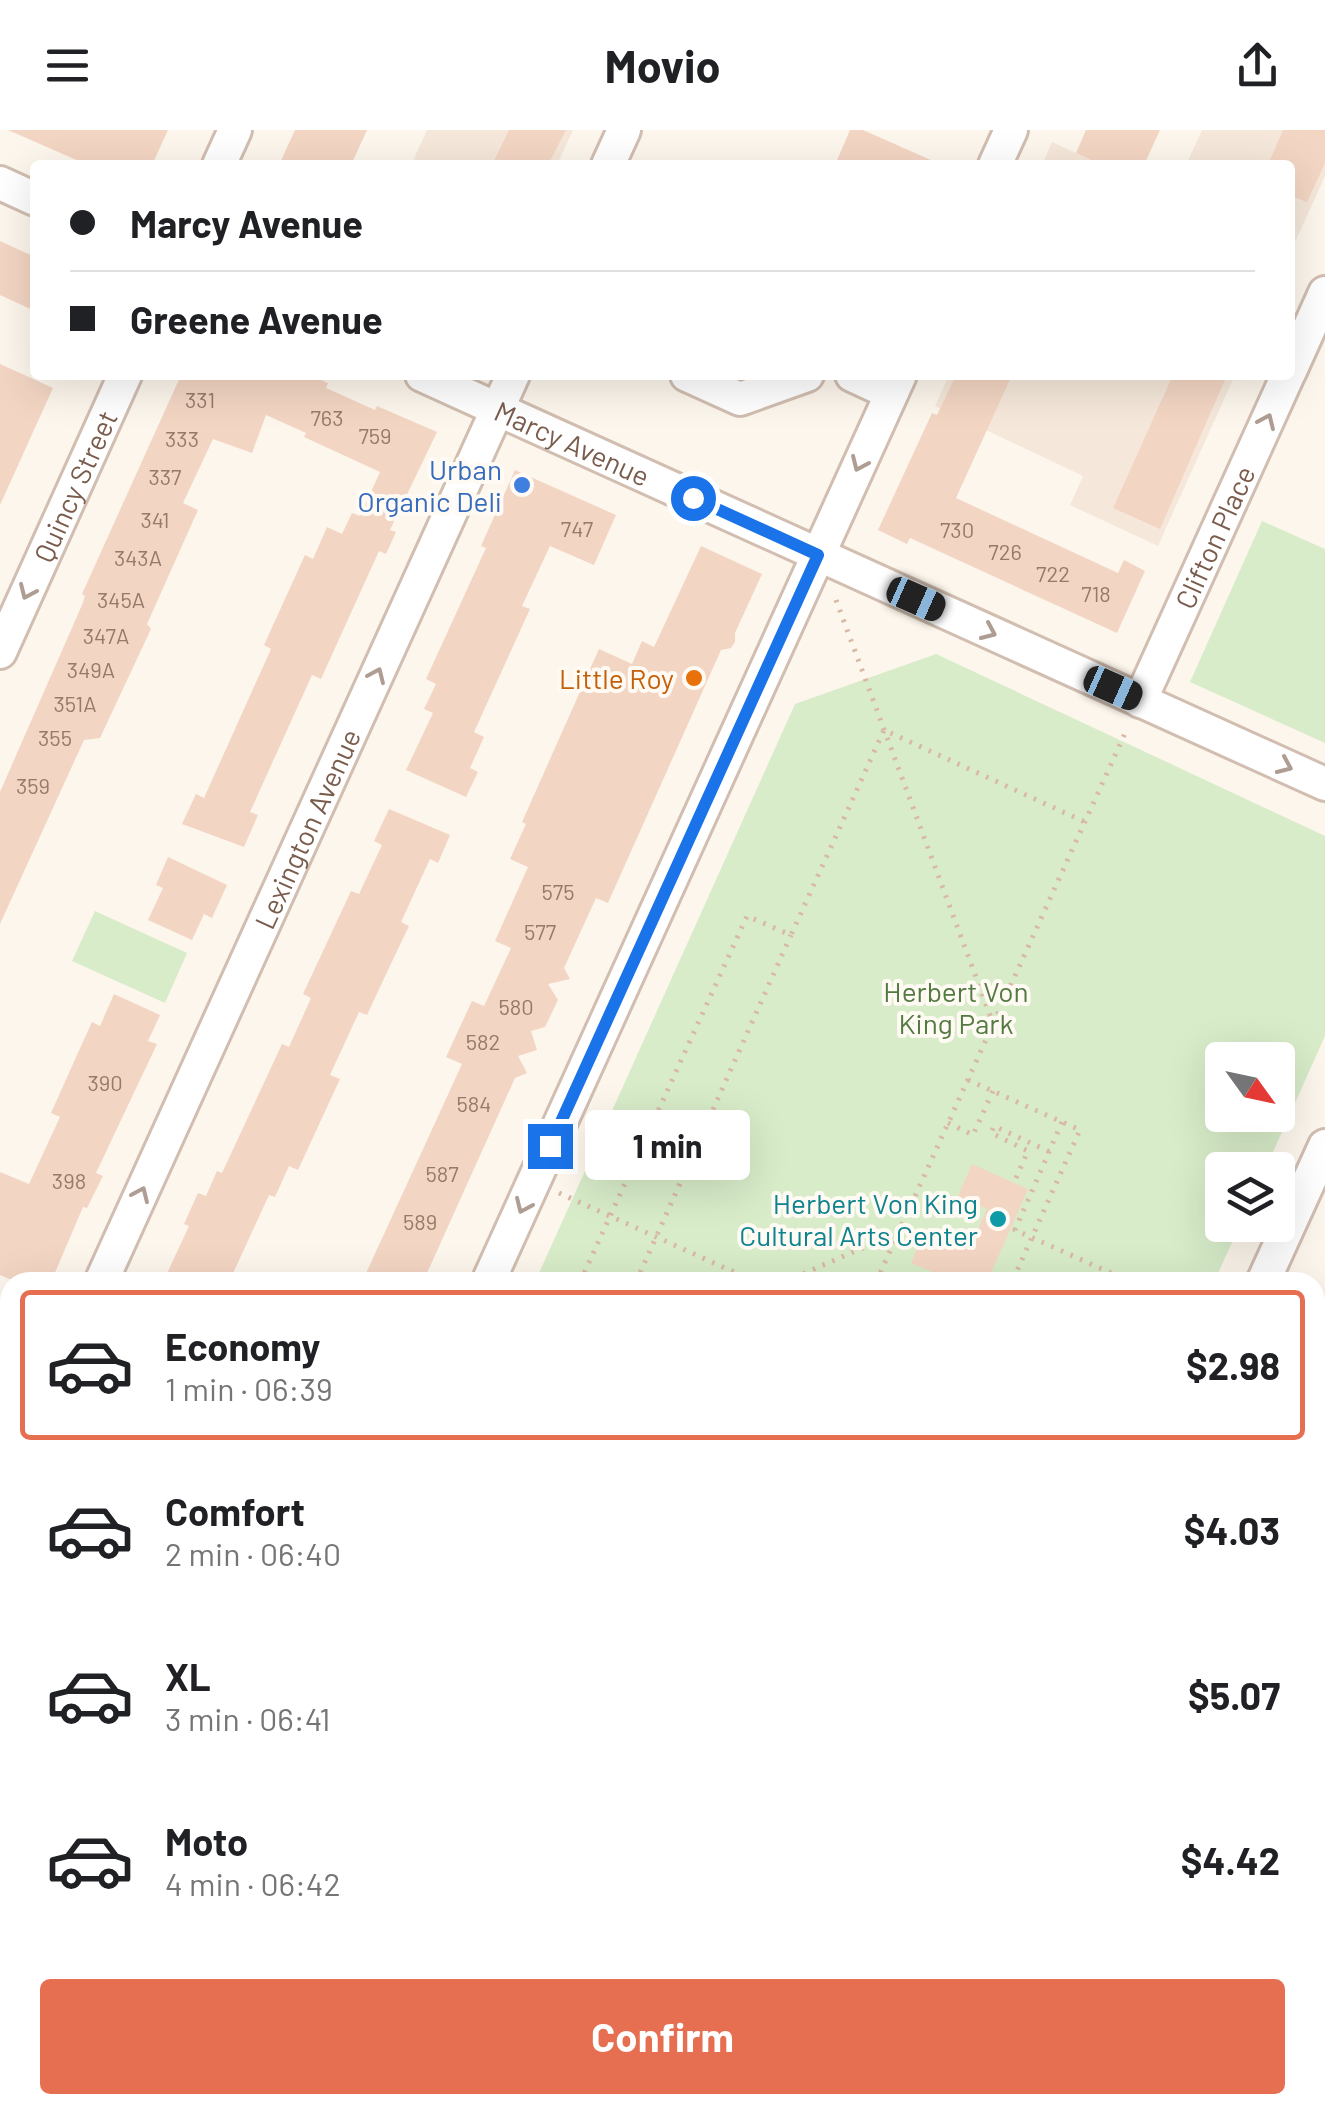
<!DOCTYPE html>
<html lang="en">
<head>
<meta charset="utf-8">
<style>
	body { margin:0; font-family:Barlow,sans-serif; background:#f6f6f6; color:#202124; height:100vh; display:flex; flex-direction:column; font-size:38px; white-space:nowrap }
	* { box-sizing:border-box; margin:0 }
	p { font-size:32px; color:#757577 }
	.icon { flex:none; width:55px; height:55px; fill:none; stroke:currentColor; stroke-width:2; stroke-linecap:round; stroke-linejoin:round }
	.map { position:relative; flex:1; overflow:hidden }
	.drawer { position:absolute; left:0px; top:1142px; width:1325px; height:842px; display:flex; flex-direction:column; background:#fff; border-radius:30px 30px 0 0; box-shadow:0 10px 40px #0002 }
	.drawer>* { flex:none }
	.hud { position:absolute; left:30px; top:30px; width:1265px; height:220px; border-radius:10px; box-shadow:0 10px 40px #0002; display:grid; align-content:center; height:220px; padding:0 40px; background:#fff }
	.needle { width:65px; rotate:123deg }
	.controls { position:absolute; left:1205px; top:912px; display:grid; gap:20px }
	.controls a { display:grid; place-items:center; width:90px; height:90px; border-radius:10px; background:#fff; box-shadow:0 10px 40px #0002; font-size:50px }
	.end { position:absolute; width:45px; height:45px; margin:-22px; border:12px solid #1a73e8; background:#fff; box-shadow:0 0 0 5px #fff }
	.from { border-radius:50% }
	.bubble { position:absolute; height:70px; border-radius:10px; background:#fff; box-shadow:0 10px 40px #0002; font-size:32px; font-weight:700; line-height:70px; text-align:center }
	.car { position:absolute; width:30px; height:60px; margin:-30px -15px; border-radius:12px; box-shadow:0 0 8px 2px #0007; background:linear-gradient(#222 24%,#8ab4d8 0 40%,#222 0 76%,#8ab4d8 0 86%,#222 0) }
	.hud b { display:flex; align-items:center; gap:35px; height:95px; font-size:38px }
	.hud b+b { border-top:2px solid #e0e0e0 }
	.hud i { width:25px; height:25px; background:#202124 }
	ul { padding:18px 0 0; list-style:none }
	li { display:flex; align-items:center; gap:30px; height:150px; margin:0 20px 15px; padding:0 20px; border:5px solid transparent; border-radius:10px }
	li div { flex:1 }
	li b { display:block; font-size:38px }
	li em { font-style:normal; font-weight:700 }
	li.on { border-color:#e76f51 }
	li>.icon { width:90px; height:90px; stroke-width:1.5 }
	.action { display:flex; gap:20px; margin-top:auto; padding:20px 40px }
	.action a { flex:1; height:115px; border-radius:10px; background:#e76f51; color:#fff; font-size:40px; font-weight:700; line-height:115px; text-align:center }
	header { display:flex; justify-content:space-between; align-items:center; height:130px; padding:0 40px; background:#fff; font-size:45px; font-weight:700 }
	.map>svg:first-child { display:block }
	.residential { fill:#f5e8da }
	.green { fill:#d8ecc9; fill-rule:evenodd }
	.building { fill:#f3d5c3 }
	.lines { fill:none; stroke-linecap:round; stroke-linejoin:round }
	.minor-casing { stroke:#d1beb0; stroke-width:38 }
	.path { stroke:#d9b8a5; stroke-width:5; stroke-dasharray:2.5 8; stroke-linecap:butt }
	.minor { stroke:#fff; stroke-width:32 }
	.oneway { stroke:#af9d94 }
	.route { stroke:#1a73e8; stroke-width:12 }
	.shop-dot { fill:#3f7fe0; stroke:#fffaf3; stroke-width:4 }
	.food-dot { fill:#e8710a; stroke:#fffaf3; stroke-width:4 }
	.culture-dot { fill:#0f9aa8; stroke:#fffaf3; stroke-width:4 }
	.labels { text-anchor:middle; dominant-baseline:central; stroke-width:8; stroke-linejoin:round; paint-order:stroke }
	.number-label { font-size:22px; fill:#987a6a }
	.street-label { font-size:28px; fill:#7a5c4d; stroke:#fffaf3 }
	.shop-label { font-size:28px; fill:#366cbe; stroke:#fffaf3; text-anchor:end }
	.food-label { font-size:28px; fill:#c56008; stroke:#fffaf3; text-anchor:end }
	.park-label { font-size:28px; fill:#537a41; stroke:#fffaf3 }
	.culture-label { font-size:28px; fill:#0d838f; stroke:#fffaf3; text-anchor:end }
</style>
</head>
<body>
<header><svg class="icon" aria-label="menu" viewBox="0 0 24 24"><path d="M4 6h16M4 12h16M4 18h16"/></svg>Movio<svg class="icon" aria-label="share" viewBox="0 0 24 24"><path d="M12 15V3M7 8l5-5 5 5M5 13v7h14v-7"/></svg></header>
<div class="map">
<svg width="1325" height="1984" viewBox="0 0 1325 1984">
	<rect width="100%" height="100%" fill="#fdf6ec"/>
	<g class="residential">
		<polygon points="427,0 573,0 557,35 411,35"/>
		<polygon points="1202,0 1325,0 1325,46 1290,123 1290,35 1186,35"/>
		<polygon points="1052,12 1076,23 1102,35 1042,35"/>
		<polygon points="949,245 1235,245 1158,416 1070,375 1083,346 935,276"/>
	</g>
	<g class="green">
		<polygon points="1262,391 1325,419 1325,613 1190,552"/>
		<path d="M936,524L1325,706V906L1265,1040H1222V1095H1240L1214,1152H535L795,574ZM1222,930H1278V985H1222Z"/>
		<polygon points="95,781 187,823 165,873 72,831"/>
	</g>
	<g class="building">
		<polygon points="8,0 168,0 152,35 88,35"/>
		<polygon points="295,0 367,0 351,35 279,35"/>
		<polygon points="509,0 566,0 548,35 492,35"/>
		<polygon points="850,0 863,0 942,35 835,35"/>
		<polygon points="1086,0 1160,0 1144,35 1102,35 1076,23"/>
		<polygon points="1283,0 1325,0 1325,33 1307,72 1290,66 1290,35 1268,35"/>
		<polygon points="0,111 35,127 35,181 0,165"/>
		<polygon points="0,234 53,258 0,375"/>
		<polygon points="181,245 309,245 328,253 326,258 375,280 377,276 437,302 390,400 396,402 386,424 379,421 321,549 312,545 250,682 258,685 244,717 182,694 196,664 204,668 271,519 264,515 305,425 313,429 327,397 342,404 352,383 360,386 380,342 304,307 306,303 266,285 252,323 213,309 183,373 198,380 147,494 151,499 100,608 84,610 0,794 0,662 82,475 85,466 82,464"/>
		<polygon points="956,245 1012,245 956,368 1118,443 1124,430 1145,441 1117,503 910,408 907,414 878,400 932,283 937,285"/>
		<polygon points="1173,245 1227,245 1160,399 1113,378"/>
		<polygon points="515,340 616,385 594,435 550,416 522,476 530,479 474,602 484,607 470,638 478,642 466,667 406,640 433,583 424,579 436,554 426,549 486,418 481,416"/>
		<polygon points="701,416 762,444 735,503 735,512 731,518 721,520 608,773 596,768 564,838 570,849 548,854 558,870 545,897 531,901 537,920 518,926 527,943 515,948 423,1152 362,1152 462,934 446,927 472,871 484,876 511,818 495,811 528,737 510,729 526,694 522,692 599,519 632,534 642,511 654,517"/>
		<polygon points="389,679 450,705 438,733 430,729 401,792 409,796 388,840 367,885 359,882 330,945 340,949 298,1040 289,1036 275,1067 269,1065 229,1152 163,1152 189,1096 184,1094 198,1063 206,1066 217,1041 222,1043 282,914 289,917 311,868 303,864 351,761 359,764 382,715 374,711"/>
		<polygon points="168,727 227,755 212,788 204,784 192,810 148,790 163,758 156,755"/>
		<polygon points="114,864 160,885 148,911 157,914 96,1043 103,1046 87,1078 83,1077 51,1152 17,1152 0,1145 0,1042 29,1054 60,987 51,983 77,925 92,892 100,896"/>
		<polygon points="972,1034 1028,1059 987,1152 928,1152 932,1142 911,1133 924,1100 969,1119 987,1079 958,1066"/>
	</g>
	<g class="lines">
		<g class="minor-casing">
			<g id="minor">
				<polyline points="219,35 235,0"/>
				<polyline points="608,35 624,0"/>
				<polyline points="995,35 1011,0"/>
				<polyline points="0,53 35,69"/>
				<polyline points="1290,241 1325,163"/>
				<path id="s1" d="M422,245L1325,654"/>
				<polyline points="687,245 740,269 807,245"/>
				<polyline points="852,245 891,263"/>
				<path id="s2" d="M0,522L125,245"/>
				<path id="s3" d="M1140,571L1288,245"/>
				<path id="s4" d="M101,1152L513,245"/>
				<polyline points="488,1152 900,245"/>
				<polyline points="1263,1152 1325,1016"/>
				<polyline points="0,1196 10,1200"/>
				<polyline points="1315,1288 1325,1293"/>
				<polyline points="1315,1373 1325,1348"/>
				<polyline points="0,1374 10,1352"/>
				<polyline points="1315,1477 1325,1482"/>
				<polyline points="1315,1536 1325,1540"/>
				<polyline points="1315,1790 1325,1795"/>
				<polyline points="1315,1891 1325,1869"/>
				<polyline points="1315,1972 1325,1977"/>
				<polyline points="110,1984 115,1975"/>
				<polyline points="499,1984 503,1975"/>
				<polyline points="885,1984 889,1975"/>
				<polyline points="1273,1984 1277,1975"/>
			</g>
		</g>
		<g class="path">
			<polyline points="836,470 993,893"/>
			<polyline points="968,950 1080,1000 1012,1152"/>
			<polyline points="1062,992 1015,1100 1131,1152"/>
			<polyline points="948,993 973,1005 993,961"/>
			<polyline points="1016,1048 1028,1021 991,1003 994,996 1050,1022"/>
			<polyline points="559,1063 756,1152"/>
			<polyline points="580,1152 747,786 791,805 884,600 1085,692"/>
			<polyline points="636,1152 791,805"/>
			<polyline points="784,1152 895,1104"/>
			<polyline points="876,1152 1127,599"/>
		</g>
		<use href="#minor" class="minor"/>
	</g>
	<defs><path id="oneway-chevron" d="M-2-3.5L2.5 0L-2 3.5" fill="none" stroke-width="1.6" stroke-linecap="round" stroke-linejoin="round" transform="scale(2.5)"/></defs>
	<g class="oneway">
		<use href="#oneway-chevron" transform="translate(1267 291) rotate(-66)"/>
		<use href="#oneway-chevron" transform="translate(859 334) rotate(114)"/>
		<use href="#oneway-chevron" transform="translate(27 462) rotate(114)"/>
		<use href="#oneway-chevron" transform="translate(989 502) rotate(24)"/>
		<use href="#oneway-chevron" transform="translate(377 545) rotate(-66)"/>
		<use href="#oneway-chevron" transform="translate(1285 636) rotate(24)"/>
		<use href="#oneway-chevron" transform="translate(141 1064) rotate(-66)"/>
		<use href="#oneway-chevron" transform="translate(523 1076) rotate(114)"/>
	</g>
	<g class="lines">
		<polyline class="route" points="550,1016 818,425 693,368"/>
	</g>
	<circle class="shop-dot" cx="522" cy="355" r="10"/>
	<circle class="food-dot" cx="694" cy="548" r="10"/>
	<circle class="culture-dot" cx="998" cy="1089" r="10"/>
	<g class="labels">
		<g class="number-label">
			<text x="200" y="269">331</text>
			<text x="327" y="287">763</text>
			<text x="375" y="305">759</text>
			<text x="182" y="308">333</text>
			<text x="165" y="346">337</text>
			<text x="155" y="389">341</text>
			<text x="577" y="398">747</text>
			<text x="957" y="399">730</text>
			<text x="1005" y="421">726</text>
			<text x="138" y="427">343A</text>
			<text x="1053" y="443">722</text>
			<text x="1096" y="463">718</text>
			<text x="121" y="469">345A</text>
			<text x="106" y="505">347A</text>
			<text x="91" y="539">349A</text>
			<text x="75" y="573">351A</text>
			<text x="55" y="607">355</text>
			<text x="33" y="655">359</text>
			<text x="558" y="761">575</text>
			<text x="540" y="801">577</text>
			<text x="516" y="876">580</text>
			<text x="483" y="911">582</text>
			<text x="105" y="952">390</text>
			<text x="474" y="973">584</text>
			<text x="442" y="1043">587</text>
			<text x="69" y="1050">398</text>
			<text x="420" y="1091">589</text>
		</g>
		<g class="street-label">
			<text stroke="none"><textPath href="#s1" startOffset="165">Marcy Avenue</textPath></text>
			<text stroke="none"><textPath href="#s2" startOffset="182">Quincy Street</textPath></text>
			<text stroke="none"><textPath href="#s3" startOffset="180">Clifton Place</textPath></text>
			<text stroke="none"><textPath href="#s4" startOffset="498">Lexington Avenue</textPath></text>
		</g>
		<g class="shop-label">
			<text x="502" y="339">Urban<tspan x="502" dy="32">Organic Deli</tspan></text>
		</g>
		<g class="food-label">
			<text x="674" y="548">Little Roy</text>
		</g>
		<g class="park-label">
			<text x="956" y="861">Herbert Von<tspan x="956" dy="32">King Park</tspan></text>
		</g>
		<g class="culture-label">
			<text x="978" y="1073">Herbert Von King<tspan x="978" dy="32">Cultural Arts Center</tspan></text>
		</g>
	</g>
</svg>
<div class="controls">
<a><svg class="needle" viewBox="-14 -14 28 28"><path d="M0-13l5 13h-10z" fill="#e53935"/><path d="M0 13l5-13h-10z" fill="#757577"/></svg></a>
<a><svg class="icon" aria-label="layers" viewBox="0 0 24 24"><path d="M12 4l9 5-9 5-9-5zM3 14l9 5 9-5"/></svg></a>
</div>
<i class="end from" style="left:693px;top:368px"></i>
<i class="end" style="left:550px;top:1016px"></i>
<div class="bubble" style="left:585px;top:980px;width:165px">1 min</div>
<i class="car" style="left:916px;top:469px;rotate:114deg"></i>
<i class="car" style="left:1113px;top:558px;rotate:114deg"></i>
<div class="hud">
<b><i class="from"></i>Marcy Avenue</b>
<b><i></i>Greene Avenue</b>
</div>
<section class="drawer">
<ul>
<li class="on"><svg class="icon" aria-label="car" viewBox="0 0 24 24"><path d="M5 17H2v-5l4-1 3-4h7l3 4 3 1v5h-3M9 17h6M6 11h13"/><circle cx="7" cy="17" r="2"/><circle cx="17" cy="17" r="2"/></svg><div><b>Economy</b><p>1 min · 06:39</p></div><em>$2.98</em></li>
<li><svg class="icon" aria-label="car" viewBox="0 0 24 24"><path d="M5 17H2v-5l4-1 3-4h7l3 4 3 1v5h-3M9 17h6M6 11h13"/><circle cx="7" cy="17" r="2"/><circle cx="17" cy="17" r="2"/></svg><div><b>Comfort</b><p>2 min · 06:40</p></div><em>$4.03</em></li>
<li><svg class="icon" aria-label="car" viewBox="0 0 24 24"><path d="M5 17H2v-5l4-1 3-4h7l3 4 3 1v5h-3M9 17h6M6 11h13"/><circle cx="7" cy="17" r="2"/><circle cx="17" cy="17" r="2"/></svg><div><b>XL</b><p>3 min · 06:41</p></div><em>$5.07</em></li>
<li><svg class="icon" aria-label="car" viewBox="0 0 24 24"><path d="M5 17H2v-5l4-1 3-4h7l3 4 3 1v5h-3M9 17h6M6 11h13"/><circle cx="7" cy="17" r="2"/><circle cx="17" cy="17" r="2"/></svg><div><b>Moto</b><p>4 min · 06:42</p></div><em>$4.42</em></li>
</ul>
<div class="action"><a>Confirm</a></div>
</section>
</div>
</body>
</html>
